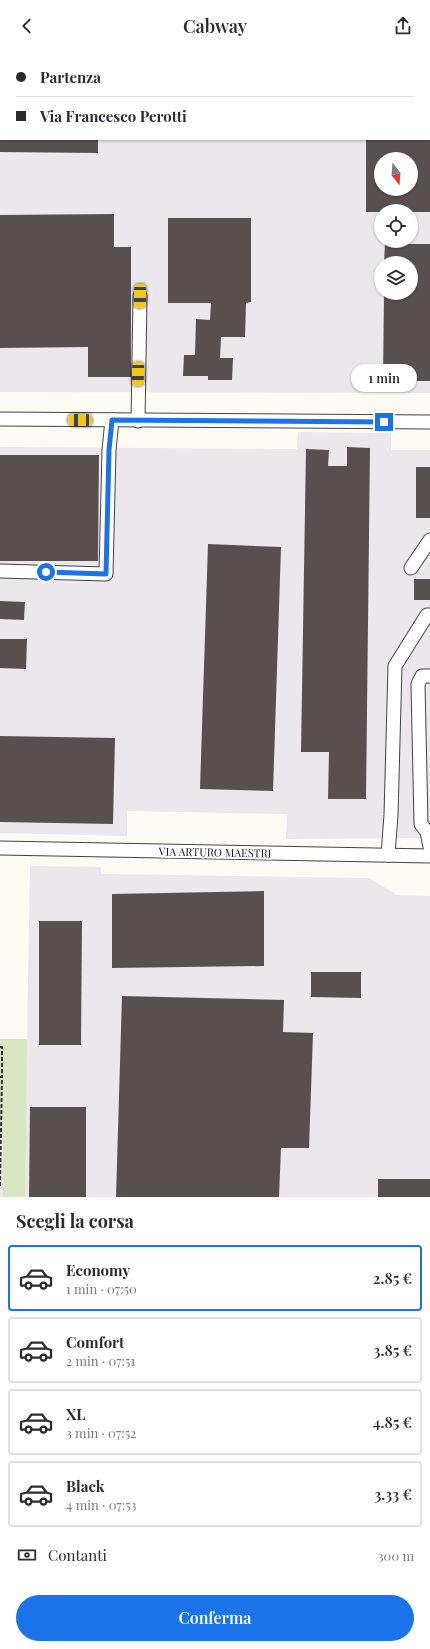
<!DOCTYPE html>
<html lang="it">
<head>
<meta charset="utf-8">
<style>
	body { margin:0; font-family:"Playfair Display",serif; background:#f2f2f3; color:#2b2b33; height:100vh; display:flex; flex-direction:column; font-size:15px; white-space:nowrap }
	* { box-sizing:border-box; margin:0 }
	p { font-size:13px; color:#7c7c81 }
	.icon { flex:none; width:22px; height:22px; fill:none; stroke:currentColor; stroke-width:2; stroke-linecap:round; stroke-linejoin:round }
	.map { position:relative; height:1145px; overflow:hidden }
	.panel { display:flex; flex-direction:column; background:#fff; flex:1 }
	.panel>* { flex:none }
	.top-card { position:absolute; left:0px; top:0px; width:430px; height:88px; box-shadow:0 1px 3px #0004; display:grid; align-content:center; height:88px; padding:0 16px; background:#fff }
	.needle { width:26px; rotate:163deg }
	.controls { position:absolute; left:374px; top:100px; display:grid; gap:8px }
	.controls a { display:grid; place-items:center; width:44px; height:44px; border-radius:50%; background:#fff; box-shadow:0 1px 3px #0004; font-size:20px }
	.end { position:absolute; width:18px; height:18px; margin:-9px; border:5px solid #1a73e8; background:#fff; box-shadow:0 0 0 2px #fff }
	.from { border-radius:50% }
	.bubble { position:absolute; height:28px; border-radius:14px; background:#fff; box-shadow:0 1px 3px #0004; font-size:13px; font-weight:600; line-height:28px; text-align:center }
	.car { position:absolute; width:12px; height:24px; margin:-12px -6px; border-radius:5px; box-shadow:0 0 3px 1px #0007; background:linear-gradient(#f5c518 24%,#345 0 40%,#f5c518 0 76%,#345 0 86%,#f5c518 0) }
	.top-card b { display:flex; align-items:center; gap:14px; height:38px; font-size:15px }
	.top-card b+b { border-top:1px solid #e1e1e2 }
	.top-card i { width:10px; height:10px; background:#2b2b33 }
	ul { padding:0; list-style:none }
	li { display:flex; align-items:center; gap:12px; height:66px; margin:0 8px 6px; padding:0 8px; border:2px solid #e1e1e2; border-radius:4px }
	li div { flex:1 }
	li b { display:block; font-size:15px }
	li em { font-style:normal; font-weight:600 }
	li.selected { border-color:#1a73e8 }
	li>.icon { width:36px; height:36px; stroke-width:1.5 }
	h2 { padding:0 16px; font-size:18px; line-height:48px }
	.pay { display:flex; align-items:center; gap:10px; height:44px; padding:0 16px; font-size:15px }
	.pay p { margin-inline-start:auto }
	.action { display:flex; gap:8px; margin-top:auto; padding:8px 16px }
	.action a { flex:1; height:46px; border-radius:24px; background:#1a73e8; color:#fff; font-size:16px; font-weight:600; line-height:46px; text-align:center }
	header { display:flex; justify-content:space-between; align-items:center; height:52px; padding:0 16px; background:#fff; font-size:18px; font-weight:600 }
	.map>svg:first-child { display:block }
	.industrial { fill:#ece6ed; fill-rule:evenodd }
	.green { fill:#d9e5c1 }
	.building { fill:#58504e; fill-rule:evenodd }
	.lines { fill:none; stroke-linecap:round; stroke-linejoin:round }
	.minor-casing { stroke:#434343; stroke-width:15 }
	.path { stroke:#323232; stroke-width:2; stroke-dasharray:4 2; stroke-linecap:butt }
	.minor { stroke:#fff; stroke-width:13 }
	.route { stroke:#1a73e8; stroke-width:5 }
	.labels { text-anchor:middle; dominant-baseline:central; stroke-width:4; stroke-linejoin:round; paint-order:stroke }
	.street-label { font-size:11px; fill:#101010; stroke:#fff }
</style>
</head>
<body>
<header><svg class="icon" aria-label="back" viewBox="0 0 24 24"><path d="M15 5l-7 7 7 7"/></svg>Cabway<svg class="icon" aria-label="share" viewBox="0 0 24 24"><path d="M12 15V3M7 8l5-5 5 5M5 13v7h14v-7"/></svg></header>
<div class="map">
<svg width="430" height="1145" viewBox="0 0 430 1145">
	<rect width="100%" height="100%" fill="#fefbf5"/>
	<g class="industrial">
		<path d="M0,0H430V341L0,340ZM1,1H429V87H1ZM381,107H411V137H381ZM381,159H411V189H381ZM381,211H411V241H381Z"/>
		<polygon points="298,380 391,381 391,398 430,398 430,786 286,787 287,762 127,759 127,784 0,781 0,395 297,397"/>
		<polygon points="30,814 101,815 101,822 369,826 397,843 430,844 430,1145 0,1145 0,987 27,987"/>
	</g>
	<polygon class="green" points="0,987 27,987 25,1145 3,1145 3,1080 0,1080"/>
	<g class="building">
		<polygon points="0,87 98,87 98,101 0,100"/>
		<path d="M366,87H430V160H366ZM381,107H411V137H381Z"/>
		<polygon points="114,162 114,195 131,195 131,325 88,325 88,295 0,296 0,163"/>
		<polygon points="168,166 251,166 251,250 246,251 245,285 221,285 220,306 233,306 232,328 208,328 208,324 183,324 184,303 195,303 196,267 210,268 211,251 168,251"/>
		<polygon points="385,192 430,192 430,329 383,329 384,241 411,241 411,211 384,211"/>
		<polygon points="347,395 370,396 366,747 328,747 329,700 301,700 306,397 329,398 328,414 347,414"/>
		<polygon points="0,403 99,403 98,509 0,509"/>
		<rect x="416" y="415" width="14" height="51"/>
		<polygon points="208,492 281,495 273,739 200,737"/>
		<rect x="414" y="527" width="16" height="21"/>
		<polygon points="0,549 25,550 24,568 0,567"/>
		<polygon points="0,587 27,587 26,617 0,616"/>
		<polygon points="0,684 115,686 113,772 0,770"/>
		<polygon points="264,839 264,914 112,916 112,842"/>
		<polygon points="39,869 82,869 81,993 39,993"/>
		<polygon points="311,920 361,920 361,946 311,945"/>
		<polygon points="122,944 284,948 283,980 313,981 309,1096 281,1096 279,1145 116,1145"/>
		<polygon points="30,1055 86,1055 86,1145 29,1145"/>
		<rect x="378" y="1127" width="52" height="18"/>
	</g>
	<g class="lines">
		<g class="minor-casing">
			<g id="minor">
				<polyline points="0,367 430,370"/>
				<polyline points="138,369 140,244"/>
				<polyline points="411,516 430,488"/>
				<polyline points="0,519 106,522 109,398 112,368"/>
				<polyline points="430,624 422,624 418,632 421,772 427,780 430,795"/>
				<polyline points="0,796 430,804"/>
				<polyline points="388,803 391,763 395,614 427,563 430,563"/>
			</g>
		</g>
		<g class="path">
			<polyline points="0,995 2,995 2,1025 0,1025"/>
			<polyline points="0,1134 2,1025"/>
		</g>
		<use href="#minor" class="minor"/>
	</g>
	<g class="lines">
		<polyline class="route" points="46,520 106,522 109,398 112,368 384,370"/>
	</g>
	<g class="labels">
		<g class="street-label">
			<text transform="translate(215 800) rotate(1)">VIA ARTURO MAESTRI</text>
		</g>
	</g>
</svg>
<div class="controls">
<a><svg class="needle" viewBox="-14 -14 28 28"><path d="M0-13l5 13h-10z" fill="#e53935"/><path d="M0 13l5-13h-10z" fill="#7c7c81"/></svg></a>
<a><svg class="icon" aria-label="locate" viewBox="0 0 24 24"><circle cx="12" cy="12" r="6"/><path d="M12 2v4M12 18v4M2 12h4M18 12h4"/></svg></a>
<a><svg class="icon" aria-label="layers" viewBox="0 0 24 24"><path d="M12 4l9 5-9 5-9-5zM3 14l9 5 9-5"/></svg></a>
</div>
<i class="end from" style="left:46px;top:520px"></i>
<i class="end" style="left:384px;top:370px"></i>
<div class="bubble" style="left:351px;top:312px;width:66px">1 min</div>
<i class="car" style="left:140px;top:244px;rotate:181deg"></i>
<i class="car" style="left:138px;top:322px;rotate:181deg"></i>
<i class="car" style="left:80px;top:368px;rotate:271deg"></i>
<div class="top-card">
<b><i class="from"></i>Partenza</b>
<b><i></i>Via Francesco Perotti</b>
</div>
</div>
<section class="panel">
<h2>Scegli la corsa</h2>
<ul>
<li class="selected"><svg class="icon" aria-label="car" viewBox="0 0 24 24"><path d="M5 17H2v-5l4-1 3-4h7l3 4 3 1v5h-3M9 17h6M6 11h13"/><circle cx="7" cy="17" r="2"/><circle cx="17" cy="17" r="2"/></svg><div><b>Economy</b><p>1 min · 07:50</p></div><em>2.85 €</em></li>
<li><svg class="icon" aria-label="car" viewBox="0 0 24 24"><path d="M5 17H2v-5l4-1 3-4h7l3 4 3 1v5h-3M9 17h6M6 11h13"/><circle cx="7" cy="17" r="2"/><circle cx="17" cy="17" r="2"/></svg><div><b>Comfort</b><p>2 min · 07:51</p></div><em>3.85 €</em></li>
<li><svg class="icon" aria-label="car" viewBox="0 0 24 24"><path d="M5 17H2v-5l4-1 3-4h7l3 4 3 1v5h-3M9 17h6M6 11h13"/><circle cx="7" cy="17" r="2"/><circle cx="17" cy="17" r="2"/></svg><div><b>XL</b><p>3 min · 07:52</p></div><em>4.85 €</em></li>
<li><svg class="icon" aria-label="car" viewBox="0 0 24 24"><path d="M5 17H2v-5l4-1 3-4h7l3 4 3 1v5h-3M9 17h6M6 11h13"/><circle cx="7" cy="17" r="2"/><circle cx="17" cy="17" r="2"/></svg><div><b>Black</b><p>4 min · 07:53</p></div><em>3.33 €</em></li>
</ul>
<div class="pay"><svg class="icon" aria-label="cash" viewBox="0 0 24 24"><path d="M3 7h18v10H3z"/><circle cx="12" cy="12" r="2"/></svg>Contanti<p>300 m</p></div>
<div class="action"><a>Conferma</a></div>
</section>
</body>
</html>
